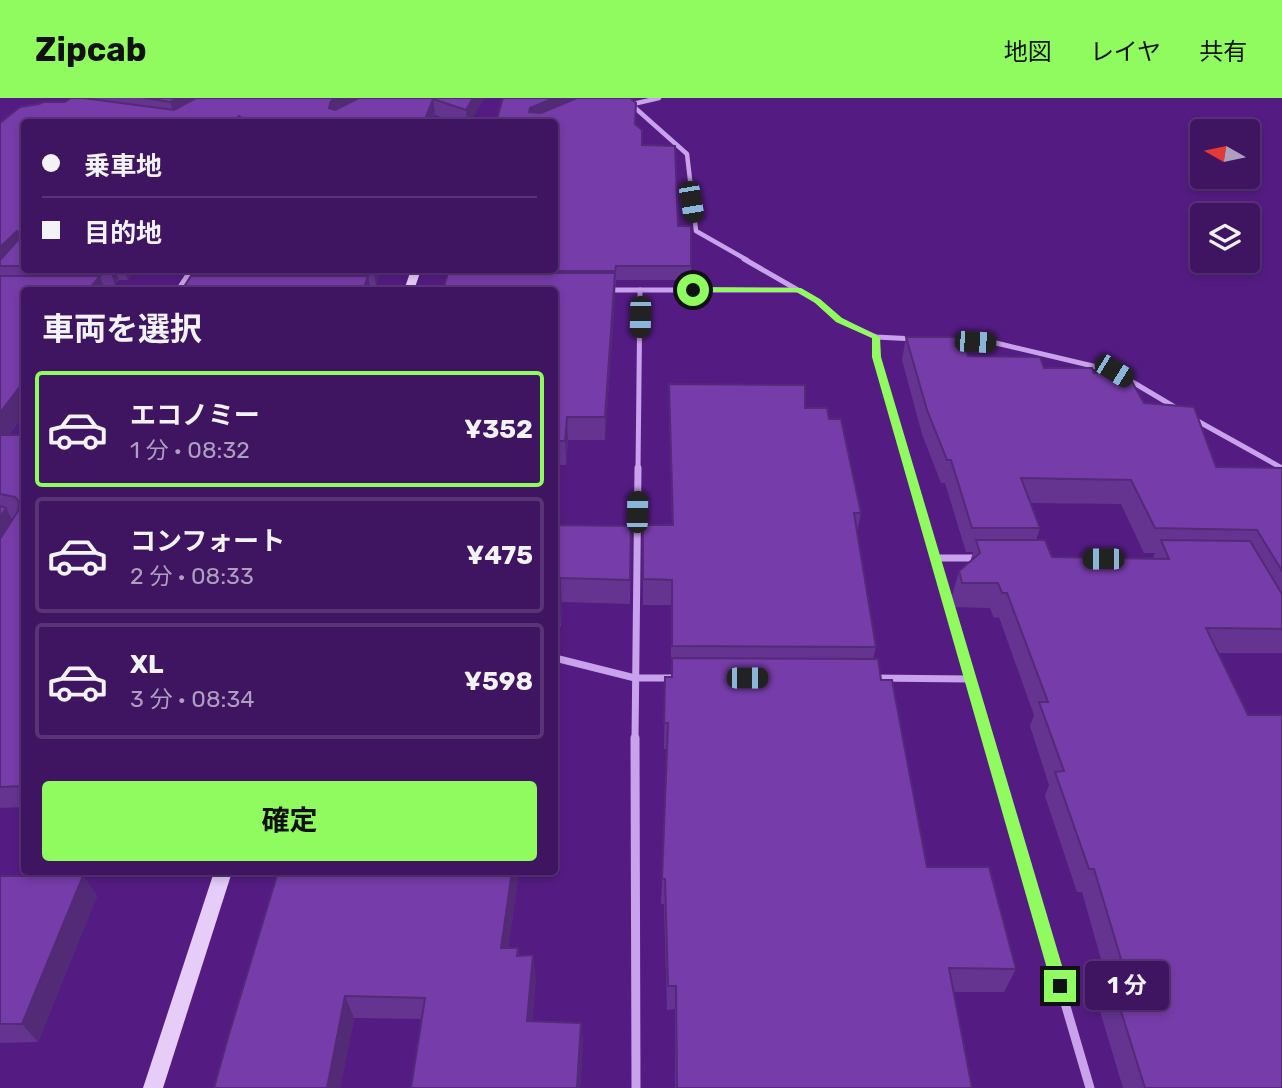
<!DOCTYPE html>
<html lang="ja">
<head>
<meta charset="utf-8">
<style>
	body { margin:0; font-family:Rubik,"Noto Sans JP",sans-serif; background:#4a226b; color:#f1f3f6; height:100vh; display:flex; flex-direction:column; font-size:26px; white-space:nowrap }
	* { box-sizing:border-box; margin:0 }
	p { font-size:23px; color:#ad9fbe }
	.icon { flex:none; width:38px; height:38px; fill:none; stroke:currentColor; stroke-width:2; stroke-linecap:round; stroke-linejoin:round }
	.map { position:relative; flex:1; overflow:hidden }
	.panel { position:absolute; left:21px; top:189px; width:537px; height:588px; display:flex; flex-direction:column; background:#3f1562; border-radius:7px; box-shadow:0 4px 10px #0003,0 0 0 2px #583477 }
	.panel>* { flex:none }
	.top-card { position:absolute; left:21px; top:21px; width:537px; height:154px; border-radius:7px; box-shadow:0 4px 10px #0003,0 0 0 2px #583477; display:grid; align-content:center; height:154px; padding:0 21px; background:#3f1562 }
	.needle { width:46px; rotate:279deg }
	.fabs { position:absolute; left:1190px; top:21px; display:grid; gap:14px }
	.fabs a { display:grid; place-items:center; width:70px; height:70px; border-radius:7px; background:#3f1562; box-shadow:0 4px 10px #0003,0 0 0 2px #583477; font-size:35px }
	.end { position:absolute; width:32px; height:32px; margin:-16px; border:9px solid #8ffb5f; background:#111; box-shadow:0 0 0 4px #111 }
	.from { border-radius:50% }
	.bubble { position:absolute; height:49px; border-radius:7px; background:#3f1562; box-shadow:0 4px 10px #0003,0 0 0 2px #583477; font-size:23px; font-weight:700; line-height:49px; text-align:center }
	.car { position:absolute; width:21px; height:42px; margin:-21px -10px; border-radius:9px; box-shadow:0 0 5px 2px #0007; background:linear-gradient(#222 24%,#8ab4d8 0 40%,#222 0 76%,#8ab4d8 0 86%,#222 0) }
	.top-card b { display:flex; align-items:center; gap:24px; height:66px; font-size:26px }
	.top-card b+b { border-top:2px solid #583477 }
	.top-card i { width:18px; height:18px; background:#f1f3f6 }
	ul { padding:0; list-style:none }
	li { display:flex; align-items:center; gap:21px; height:116px; margin:0 14px 10px; padding:0 7px; border:4px solid #583477; border-radius:7px }
	li div { flex:1 }
	li b { display:block; font-size:26px }
	li em { font-style:normal; font-weight:700 }
	li.current { border-color:#8ffb5f }
	li>.icon { width:63px; height:63px; stroke-width:1.5 }
	h2 { padding:0 21px; font-size:32px; line-height:84px }
	.button { display:flex; gap:14px; margin-top:auto; padding:14px 21px }
	.button a { flex:1; height:80px; border-radius:7px; background:#8ffb5f; color:#111; font-size:28px; font-weight:700; line-height:80px; text-align:center }
	header { display:flex; align-items:center; gap:42px; box-sizing:border-box; height:98px; padding:0 35px; background:#8ffb5f; color:#111 }
	header strong { font-size:33px }
	nav { display:flex; gap:38px; margin-inline-start:auto; font-size:24px }
	.map>svg:first-child { display:block }
	.lines { fill:none; stroke-linecap:round; stroke-linejoin:round }
	.street-far3 { stroke:#c8a2ea; stroke-width:4.5 }
	.street-far2 { stroke:#c8a2ea; stroke-width:5 }
	.street-far1 { stroke:#c8a2ea; stroke-width:7 }
	.street { stroke:#c8a2ea; stroke-width:9 }
	.secondary { fill:#e5cdf8; fill-rule:evenodd }
	.wall { fill:#653491; fill-rule:evenodd }
	.shaded-wall { fill:#532a76 }
	.building { fill:#763ca9; stroke:#532a76; stroke-width:2 }
	.route { fill:#8ffb5f }
</style>
</head>
<body>
<header>
<strong>Zipcab</strong>
<nav><a>地図</a><a>レイヤ</a><a>共有</a></nav>
</header>
<div class="map">
<svg width="1282" height="990" viewBox="0 0 1282 990">
	<rect width="100%" height="100%" fill="#541c83"/>
	<g class="lines">
		<g class="street-far3">
			<polyline points="624,0 687,56 696,133 747,162"/>
			<polyline points="633,6 659,0"/>
		</g>
		<g class="street-far2">
			<polyline points="744,161 817,203 839,222 876,239 915,241"/>
			<polyline points="95,191 192,190"/>
			<polyline points="361,191 451,192"/>
			<polyline points="178,192 191,172"/>
			<polyline points="606,192 797,192"/>
			<polyline points="876,239 876,259 909,371"/>
			<polyline points="955,243 996,245 1114,273 1178,311"/>
			<polyline points="1194,321 1282,370"/>
			<polyline points="638,371 640,192"/>
		</g>
		<g class="street-far1">
			<polyline points="908,370 988,642"/>
			<polyline points="937,460 978,460"/>
			<polyline points="555,560 635,580 674,580"/>
			<polyline points="871,580 970,581"/>
			<polyline points="635,642 638,370"/>
		</g>
		<g class="street">
			<polyline points="635,640 636,990"/>
			<polyline points="987,640 1090,990"/>
		</g>
		<g class="secondary">
			<polygon points="411,172 421,172 414,192 404,192"/>
			<polygon points="214,774 232,774 163,990 143,990"/>
		</g>
	</g>
	<g class="wall">
		<polygon points="88,0 484,0 470,24 455,24 435,17 432,24 24,24 24,172 136,172 128,182 119,182 115,187 24,192 24,316 9,337 24,337 24,709 0,710 0,25 65,4"/>
		<polygon points="636,26 642,47 678,128 691,168 691,182 616,182 605,342 568,342 566,367 558,367 555,397 555,192 453,175 452,173"/>
		<polygon points="199,172 381,172 376,187 370,187 371,192 182,192 201,178"/>
		<path d="M906,239L968,258L1044,270L1094,275L1144,305L1216,369L1282,370V555H1218L1282,990H1123L1097,903L1108,886L1082,794H1077L1045,698L1049,687L1030,628L1034,617L999,519L994,520L990,510L955,509L952,498L959,473L970,464L973,454H966L945,385H941L922,336L902,262ZM1031,405L1121,406L1144,455H1155L1153,460L1052,459L1036,442L1040,430Z"/>
		<polygon points="669,286 805,310 829,321 861,415 857,434 876,549 873,561 881,582 927,769 1016,871 1004,894 953,894 972,990 675,990 675,911 667,912 664,806 661,806 667,651 664,651 665,579 671,579 671,507 643,507 643,427 672,427 669,310"/>
		<polygon points="555,427 631,428 630,506 562,504 561,529 555,529"/>
		<polygon points="278,774 519,774 508,850 518,850 519,858 536,879 532,923 581,925 583,946 580,990 411,990 422,921 354,920 340,990 214,990"/>
		<polygon points="0,778 83,778 97,798 38,944 0,945"/>
	</g>
	<g class="shaded-wall">
		<polygon points="178,0 211,0 175,20 170,4"/>
		<polygon points="337,0 373,0 334,20 329,10 331,3"/>
		<polygon points="473,0 484,0 470,24 467,24 466,12"/>
		<polygon points="554,0 582,0 531,22 529,14 530,10"/>
		<polygon points="433,1 435,17 432,24 424,24"/>
		<polygon points="239,18 241,24 234,24"/>
		<polygon points="17,133 24,151 0,168 0,149"/>
		<polygon points="110,172 115,172 119,182 115,187"/>
		<polygon points="124,172 136,172 128,182"/>
		<polygon points="373,172 381,172 376,187"/>
		<polygon points="615,175 615,197 605,342 605,319"/>
		<polygon points="100,178 105,192 88,192"/>
		<polygon points="368,178 371,192 363,192"/>
		<polygon points="24,283 24,316 0,349 0,315"/>
		<polygon points="567,319 568,342 566,367 565,343"/>
		<polygon points="557,343 558,367 555,397 555,359"/>
		<polygon points="6,410 17,431 0,458 0,419"/>
		<polygon points="560,480 562,504 561,529 559,504"/>
		<polygon points="512,774 519,774 505,873 501,850"/>
		<polygon points="83,778 97,798 38,944 22,926"/>
		<polygon points="533,857 536,879 530,944 527,923"/>
		<polygon points="345,898 354,920 340,990 327,990"/>
		<polygon points="581,925 583,946 580,990 577,990"/>
	</g>
	<g class="building">
		<polygon points="71,0 83,0 174,12 196,0 337,0 331,3 329,10 335,12 359,0 473,0 466,12 433,1 424,24 249,24 239,18 234,24 24,24 24,168 0,168 0,162 20,140 21,136 17,133 0,149 0,25 20,9 39,6 43,4 65,4"/>
		<polygon points="145,0 178,0 170,4"/>
		<polygon points="503,0 554,0 530,10 529,14 541,15 577,0 630,0 636,5 635,26 642,32 642,47 675,48 678,128 691,128 691,168 616,168 615,173 452,173 453,172 555,172 555,24 496,24"/>
		<polygon points="448,175 615,175 605,319 567,319 565,343 557,343 555,359 555,192 443,192"/>
		<polygon points="0,178 100,178 88,192 24,192 24,283 0,315"/>
		<polygon points="191,178 368,178 363,192 182,192"/>
		<polygon points="906,239 961,239 968,258 1040,259 1044,270 1092,270 1094,275 1127,275 1144,305 1194,309 1216,369 1282,370 1282,473 1257,432 1155,430 1131,382 1021,380 1040,430 972,430 951,362 947,362 927,312"/>
		<polygon points="669,286 805,287 805,310 827,310 829,321 841,321 861,415 854,415 876,549 672,548 672,482 643,481 643,427 673,427"/>
		<polygon points="0,337 24,337 24,688 0,689 0,441 18,413 19,404 15,399 0,396"/>
		<polygon points="0,408 6,410 0,419"/>
		<polygon points="555,427 631,428 630,482 560,480 559,504 555,504"/>
		<polygon points="976,442 1045,442 1052,459 1169,461 1161,442 1250,443 1282,496 1282,531 1206,530 1248,617 1282,617 1282,990 1145,990 1111,881 1127,881 1094,771 1089,771 1055,674 1064,673 1039,604 1048,604 1007,495 1002,495 998,485 962,485 959,473 980,455"/>
		<polygon points="672,560 878,561 881,582 892,582 927,769 989,769 1016,871 949,870 972,990 677,990 676,888 668,888 665,781 662,781 668,625 664,625 665,579 672,579"/>
		<polygon points="278,774 512,774 501,850 518,850 517,858 533,857 527,923 581,925 577,990 411,990 425,900 345,898 327,990 214,990 229,936"/>
		<polygon points="0,778 83,778 22,926 0,926"/>
	</g>
	<polygon class="route" points="693,189 801,190 820,201 842,220 880,239 881,259 1068,888 1066,893 1060,895 1054,893 1052,888 872,259 872,240 836,224 814,204 797,194 690,194"/>
</svg>
<div class="fabs">
<a><svg class="needle" viewBox="-14 -14 28 28"><path d="M0-13l5 13h-10z" fill="#e53935"/><path d="M0 13l5-13h-10z" fill="#ad9fbe"/></svg></a>
<a><svg class="icon" aria-label="layers" viewBox="0 0 24 24"><path d="M12 4l9 5-9 5-9-5zM3 14l9 5 9-5"/></svg></a>
</div>
<i class="end from" style="left:693px;top:192px"></i>
<i class="end" style="left:1060px;top:888px"></i>
<div class="bubble" style="left:1085px;top:863px;width:84px">1 分</div>
<i class="car" style="left:691px;top:104px;rotate:170deg"></i>
<i class="car" style="left:640px;top:219px;rotate:181deg"></i>
<i class="car" style="left:975px;top:244px;rotate:93deg"></i>
<i class="car" style="left:1114px;top:273px;rotate:122deg"></i>
<i class="car" style="left:637px;top:414px;rotate:1deg"></i>
<i class="car" style="left:1103px;top:461px;rotate:270deg"></i>
<i class="car" style="left:747px;top:580px;rotate:90deg"></i>
<div class="top-card">
<b><i class="from"></i>乗車地</b>
<b><i></i>目的地</b>
</div>
<section class="panel">
<h2>車両を選択</h2>
<ul>
<li class="current"><svg class="icon" aria-label="car" viewBox="0 0 24 24"><path d="M5 17H2v-5l4-1 3-4h7l3 4 3 1v5h-3M9 17h6M6 11h13"/><circle cx="7" cy="17" r="2"/><circle cx="17" cy="17" r="2"/></svg><div><b>エコノミー</b><p>1 分 · 08:32</p></div><em>¥352</em></li>
<li><svg class="icon" aria-label="car" viewBox="0 0 24 24"><path d="M5 17H2v-5l4-1 3-4h7l3 4 3 1v5h-3M9 17h6M6 11h13"/><circle cx="7" cy="17" r="2"/><circle cx="17" cy="17" r="2"/></svg><div><b>コンフォート</b><p>2 分 · 08:33</p></div><em>¥475</em></li>
<li><svg class="icon" aria-label="car" viewBox="0 0 24 24"><path d="M5 17H2v-5l4-1 3-4h7l3 4 3 1v5h-3M9 17h6M6 11h13"/><circle cx="7" cy="17" r="2"/><circle cx="17" cy="17" r="2"/></svg><div><b>XL</b><p>3 分 · 08:34</p></div><em>¥598</em></li>
</ul>
<div class="button"><a>確定</a></div>
</section>
</div>
</body>
</html>
